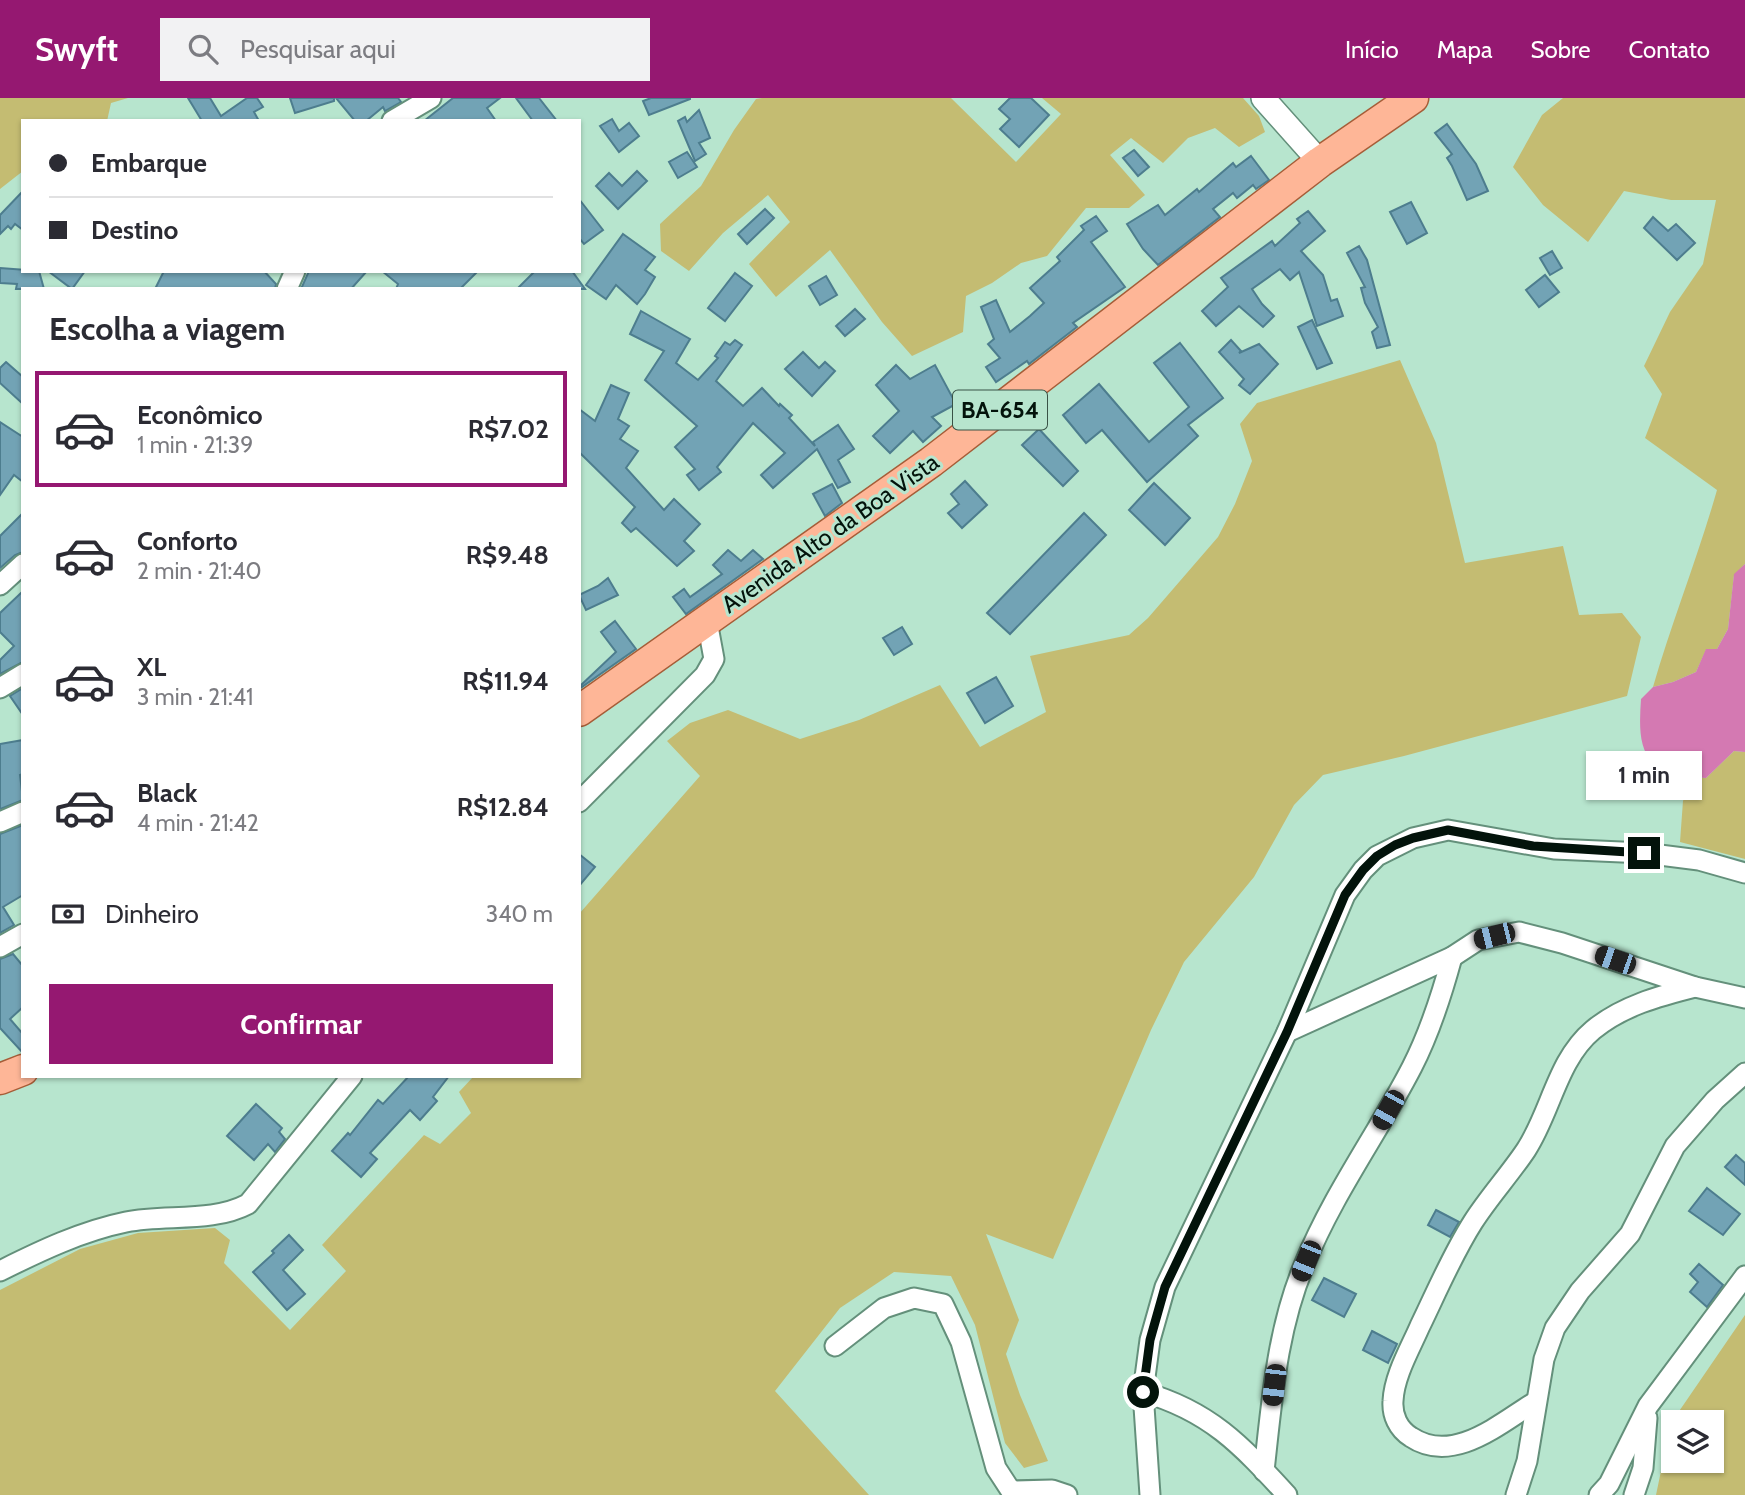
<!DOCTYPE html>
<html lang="pt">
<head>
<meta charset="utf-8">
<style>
	body { margin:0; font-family:Cabin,sans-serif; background:#f2f2f3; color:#2b2b33; height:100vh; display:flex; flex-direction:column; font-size:26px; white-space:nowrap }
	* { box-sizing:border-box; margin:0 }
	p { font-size:23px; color:#7c7c81 }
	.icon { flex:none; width:38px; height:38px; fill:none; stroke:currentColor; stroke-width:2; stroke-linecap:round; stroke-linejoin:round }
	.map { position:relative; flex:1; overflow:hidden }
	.side { position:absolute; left:21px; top:189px; width:560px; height:791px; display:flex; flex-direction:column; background:#fff; border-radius:0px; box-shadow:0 2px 5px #0004 }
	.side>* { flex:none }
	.top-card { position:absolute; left:21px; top:21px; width:560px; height:154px; border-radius:0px; box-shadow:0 2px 5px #0004; display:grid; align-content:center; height:154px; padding:0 28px; background:#fff }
	.fabs { position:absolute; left:1661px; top:1312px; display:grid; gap:14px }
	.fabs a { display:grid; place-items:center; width:63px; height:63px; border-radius:0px; background:#fff; box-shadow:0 2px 5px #0004; font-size:35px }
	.end { position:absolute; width:32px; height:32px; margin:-16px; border:9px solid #03130b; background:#fff; box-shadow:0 0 0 4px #fff }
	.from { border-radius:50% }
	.bubble { position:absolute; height:49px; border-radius:0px; background:#fff; box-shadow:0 2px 5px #0004; font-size:23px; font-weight:700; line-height:49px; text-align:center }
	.car { position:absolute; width:21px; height:42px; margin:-21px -10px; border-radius:9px; box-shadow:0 0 5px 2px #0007; background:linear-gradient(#222 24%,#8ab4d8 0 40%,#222 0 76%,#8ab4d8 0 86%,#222 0) }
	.top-card b { display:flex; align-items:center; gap:24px; height:66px; font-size:26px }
	.top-card b+b { border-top:2px solid #e1e1e2 }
	.top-card i { width:18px; height:18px; background:#2b2b33 }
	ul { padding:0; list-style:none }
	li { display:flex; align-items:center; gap:21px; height:116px; margin:0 14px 10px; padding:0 14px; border:4px solid transparent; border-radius:0px }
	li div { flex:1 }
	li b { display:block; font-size:26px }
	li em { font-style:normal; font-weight:700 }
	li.current { border-color:#951871 }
	li>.icon { width:63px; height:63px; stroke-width:1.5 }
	h2 { padding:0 28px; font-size:32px; line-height:84px }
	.pay { display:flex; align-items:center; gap:18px; height:77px; padding:0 28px; font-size:26px }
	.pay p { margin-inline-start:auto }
	.action { display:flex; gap:14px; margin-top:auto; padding:14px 28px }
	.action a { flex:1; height:80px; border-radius:0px; background:#951871; color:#fff; font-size:28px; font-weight:700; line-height:80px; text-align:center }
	header { display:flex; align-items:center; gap:42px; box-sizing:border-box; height:98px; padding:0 35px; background:#951871; color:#fff }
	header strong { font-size:33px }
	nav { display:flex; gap:38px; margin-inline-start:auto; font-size:24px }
	.search { width:490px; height:63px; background:#f2f2f3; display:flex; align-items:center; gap:18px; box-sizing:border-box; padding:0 24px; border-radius:0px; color:#7c7c81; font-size:26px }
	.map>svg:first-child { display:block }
	.green { fill:#c4bc72; fill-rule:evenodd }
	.water { fill:#d479b2 }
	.building { fill:#72a3b5; stroke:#4d7d8e; stroke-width:2 }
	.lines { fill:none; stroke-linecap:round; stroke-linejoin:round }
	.minor-casing { stroke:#64907b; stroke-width:23 }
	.tertiary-casing { stroke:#64907b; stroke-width:26 }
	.primary-casing { stroke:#a65d38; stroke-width:33 }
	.minor { stroke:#fff; stroke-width:19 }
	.tertiary { stroke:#fff; stroke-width:23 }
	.primary { stroke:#feb697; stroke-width:30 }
	.route { stroke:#03130b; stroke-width:9 }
	.labels { text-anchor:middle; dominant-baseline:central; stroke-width:6; stroke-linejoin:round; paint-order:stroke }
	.shield { fill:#b7e5ce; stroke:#395246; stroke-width:2 }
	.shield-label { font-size:23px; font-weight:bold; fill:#03130b }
	.street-label { font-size:24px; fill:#03130b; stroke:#b7e5ce }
</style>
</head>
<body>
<header>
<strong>Swyft</strong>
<div class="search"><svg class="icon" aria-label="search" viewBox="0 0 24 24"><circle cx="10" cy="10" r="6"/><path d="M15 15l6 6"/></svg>Pesquisar aqui</div>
<nav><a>Início</a><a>Mapa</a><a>Sobre</a><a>Contato</a></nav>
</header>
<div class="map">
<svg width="1745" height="1397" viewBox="0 0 1745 1397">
	<rect width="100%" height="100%" fill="#b7e5ce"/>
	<g class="green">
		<polygon points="0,0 128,0 111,5 107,23 23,23 23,73 0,91"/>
		<polygon points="762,0 951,0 1016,64 1061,16 1042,0 1243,0 1259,18 1265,34 1239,49 1215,30 1188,40 1163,65 1131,40 1110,57 1145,97 1129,110 1086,110 1047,158 1021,165 992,185 966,198 963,234 912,258 882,224 830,152 776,199 749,166 790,124 768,97 723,135 689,173 661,153 660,126 701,88 734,32 756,1"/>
		<path d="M1563,0H1745V466L1734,477L1728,531L1717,551L1706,552L1696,574L1673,584L1653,589C1672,523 1698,459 1717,392L1645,340L1662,296L1644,268L1670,214L1703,166L1716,102H1671L1624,93L1588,144L1543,107L1513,69L1542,17Z"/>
		<polygon points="1400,262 1436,345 1465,465 1563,448 1579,517 1622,515 1641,539 1627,598 1404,658 1323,677 1294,707 1254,779 1184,864 1151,932 1053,1161 986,1136 1019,1222 1006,1256 1020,1297 1048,1363 1024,1370 1005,1345 975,1227 951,1178 894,1174 840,1210 775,1293 869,1397 0,1397 0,1192 80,1151 138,1135 215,1130 230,1142 224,1165 290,1232 346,1173 322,1147 424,1037 440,1046 471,1015 459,994 474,978 579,978 579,816 700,678 667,643 690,625 728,612 800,641 859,622 940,587 980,649 1046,614 1030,558 1129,537 1148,520 1218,439 1235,406 1252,363 1240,326 1257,305"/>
		<polygon points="1734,653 1745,654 1745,761 1680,744 1683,703 1692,679 1706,680"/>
		<path d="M1745,1217V1397H1656L1671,1325ZM1673,1325H1712V1363H1673Z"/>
	</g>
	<path class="water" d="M1745,466V654L1734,653L1706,680C1696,679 1681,681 1672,678C1637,664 1639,633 1641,601L1653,589L1673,584L1696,574L1706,551H1717L1728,531L1734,476Z"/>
	<g class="building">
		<polygon points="188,0 210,0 221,18 247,0 257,0 263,9 254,14 259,23 202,23"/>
		<polygon points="290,0 334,0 334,3 295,15"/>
		<polygon points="336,0 398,0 401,4 385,13 383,9 366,23 355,23"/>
		<polygon points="453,0 500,0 487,10 496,23 424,23"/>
		<polygon points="516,0 539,0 557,23 533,23"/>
		<polygon points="651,0 690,0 690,1 649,17 643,3"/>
		<polygon points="1010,0 1031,0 1049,17 1019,49 1000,31 1010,21 999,11"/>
		<polygon points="699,12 710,40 699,45 706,56 695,63 678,23 685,19 687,24"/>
		<polygon points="612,21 619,33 629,25 639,38 619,54 600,28"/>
		<polygon points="1447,26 1476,66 1488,93 1467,102 1452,68 1447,60 1452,56 1435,35"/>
		<polygon points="1134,52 1149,69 1138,78 1123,60"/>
		<polygon points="687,54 697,69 678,80 669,64"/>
		<polygon points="1251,58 1269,82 1256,91 1253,87 1237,100 1233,95 1213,111 1220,119 1158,167 1143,151 1127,126 1158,107 1165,117 1197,91 1199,94 1233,65 1236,69"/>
		<polygon points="637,73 647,83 618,111 596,88 609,75 622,88"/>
		<polygon points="23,93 23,132 15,126 11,131 8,128 0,136 0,117"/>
		<polygon points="579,101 603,132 584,146 579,140"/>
		<polygon points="1411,104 1427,135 1407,146 1390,114"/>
		<polygon points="765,111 774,120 747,146 738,136"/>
		<polygon points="1308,113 1325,133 1301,153 1323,177 1331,203 1337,201 1343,218 1317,228 1299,174 1290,182 1280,171 1252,191 1262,206 1274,218 1263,229 1239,208 1216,228 1202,213 1228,189 1221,180 1272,143 1275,148 1300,125 1297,121"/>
		<polygon points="1096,118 1107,133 1091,144 1125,189 1073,225 1077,229 1029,266 1027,263 996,284 986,269 1000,260 988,246 994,241 981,209 996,202 1010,234 1030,218 1044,205 1030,190 1060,163 1057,159 1084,132 1081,128"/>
		<polygon points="1653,119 1668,133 1676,126 1695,145 1677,162 1644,130"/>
		<polygon points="623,136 655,159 645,172 655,179 645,196 637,206 616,187 606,201 586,187"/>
		<polygon points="1359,148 1367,162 1390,247 1377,250 1372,234 1378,229 1365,205 1361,190 1365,189 1347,155"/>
		<polygon points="1552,153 1562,170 1550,177 1540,160"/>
		<polygon points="0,170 39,173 44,191 16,191 17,186 0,185"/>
		<polygon points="48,173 85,173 72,191"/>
		<polygon points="164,173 264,173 276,186 275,191 155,191"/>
		<polygon points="309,173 367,173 351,191 301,191"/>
		<polygon points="382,173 478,173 460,191 396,191 398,186"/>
		<polygon points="535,173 572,173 585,191 517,191"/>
		<polygon points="735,175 752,188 725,223 708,210"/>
		<polygon points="1545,177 1559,194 1539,209 1526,192"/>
		<polygon points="826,178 837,197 820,207 809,188"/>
		<polygon points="855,211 865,221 845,238 836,228"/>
		<polygon points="641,213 690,241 676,265 698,282 718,260 715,258 725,244 730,247 735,242 742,247 716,283 743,308 762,290 779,308 780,306 792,317 789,320 815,348 813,344 838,327 854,351 838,362 850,384 838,390 817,351 773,390 761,377 785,355 753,325 717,369 721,374 699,392 687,377 695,371 675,349 697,328 645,282 664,253 630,236"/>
		<polygon points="1312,222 1332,265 1317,271 1298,229"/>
		<polygon points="1231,242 1241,253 1239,255 1259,246 1278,266 1250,296 1239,287 1244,281 1219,254"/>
		<polygon points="1180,245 1223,300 1188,327 1198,338 1147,384 1102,332 1086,345 1063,317 1099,286 1149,344 1189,309 1154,265"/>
		<polygon points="803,254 819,270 825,264 835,273 812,298 785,271"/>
		<polygon points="6,264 23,279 23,306 0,285 0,270"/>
		<polygon points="896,267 910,281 935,267 956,306 932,319 941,328 923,344 913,333 890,355 873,338 899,313 876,287"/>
		<polygon points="611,287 629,295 618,321 629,328 620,341 638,353 626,370 664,412 674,401 700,426 684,443 694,453 677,468 636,430 631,434 622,425 635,409 579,354 579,311 595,323"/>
		<polygon points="0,324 23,339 23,384 14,377 0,397"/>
		<polygon points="1039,331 1078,373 1063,388 1022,347"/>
		<polygon points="965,383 987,407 962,430 948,415 959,406 951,396"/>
		<polygon points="1154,385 1190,420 1165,447 1129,412"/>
		<polygon points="832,386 842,405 825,418 813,396"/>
		<polygon points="23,415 23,454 15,457 0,470 0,438"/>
		<polygon points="1084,415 1106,437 1010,536 987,515"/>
		<polygon points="728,452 741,463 753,452 763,461 686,516 673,499 684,491 690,499 722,476 713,467"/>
		<polygon points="608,480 618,497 586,512 579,497 598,488"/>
		<polygon points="23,493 23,564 0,576 0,562 14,548 0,534 0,515"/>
		<polygon points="615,523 636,551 579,591 579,589 616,554 601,534"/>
		<polygon points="902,529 912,546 894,557 883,540"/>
		<polygon points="996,579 1013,608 985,625 967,595"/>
		<polygon points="23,590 23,617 10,598"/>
		<polygon points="23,642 23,676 20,677 23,702 0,711 0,646"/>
		<polygon points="23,727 23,797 3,809 14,827 0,835 0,736"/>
		<polygon points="579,756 595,769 579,788"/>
		<polygon points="13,856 23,868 23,909 10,921 23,936 23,955 0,930 0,861"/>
		<polygon points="409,978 449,978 433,999 437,1003 420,1022 410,1012 370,1055 377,1061 361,1079 332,1053 348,1035 350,1037 378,1002 383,1006"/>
		<polygon points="256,1006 282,1030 279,1034 285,1041 275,1054 268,1046 254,1062 227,1038"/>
		<polygon points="1736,1057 1745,1065 1745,1087 1725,1069"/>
		<polygon points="1707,1090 1740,1116 1723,1137 1689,1113"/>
		<polygon points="1436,1112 1459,1124 1450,1139 1428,1127"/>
		<polygon points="289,1137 303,1152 283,1172 305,1196 287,1212 253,1174 274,1155 272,1153"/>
		<polygon points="1699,1166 1723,1187 1707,1209 1690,1194 1698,1184 1690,1176"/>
		<polygon points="1324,1180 1356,1196 1344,1219 1312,1202"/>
		<polygon points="1372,1233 1397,1246 1388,1265 1363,1252"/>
	</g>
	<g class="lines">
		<g class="minor-casing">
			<g id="minor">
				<polyline points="392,23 431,0"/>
				<polyline points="287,191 295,173"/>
				<polyline points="0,487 23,466"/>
				<polyline points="0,590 23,576"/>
				<polyline points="579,704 705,577 714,561 707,523"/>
				<polyline points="0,724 23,714"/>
				<polyline points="0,849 23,836"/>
				<polyline points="1287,934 1452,859 1478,842 1519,834 1562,845 1695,889 1745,900"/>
				<path d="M0,1173C40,1153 82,1133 126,1124C166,1116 212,1125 248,1106L352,978"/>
				<polyline points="835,1248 884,1210 914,1200 943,1206 961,1244 996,1370 1011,1393 1052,1392 1067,1397"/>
				<polyline points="1143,1294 1150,1242 1165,1189 1287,934 1345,797 1363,772 1377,758 1413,740 1448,732 1554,751 1644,755 1699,762 1745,775"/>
				<path d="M1535,1304C1499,1326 1453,1367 1411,1339C1398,1331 1392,1317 1393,1303C1394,1278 1410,1251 1420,1228C1437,1193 1452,1157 1473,1124C1489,1099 1510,1076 1526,1052C1551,1014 1557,962 1593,932C1622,908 1659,898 1695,889"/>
				<path d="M1264,1373C1272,1302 1277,1230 1305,1165C1333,1096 1378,1035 1412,969C1430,934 1442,896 1452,859"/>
				<path d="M1150,1397L1143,1294C1210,1313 1241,1347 1287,1397"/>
				<polyline points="1516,1397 1527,1363 1544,1261 1555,1230 1580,1193 1630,1136 1675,1048 1715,1002 1745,975"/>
				<polyline points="1599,1397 1609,1386 1648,1308 1745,1178"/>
				<polyline points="1634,1397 1643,1370 1647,1320"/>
			</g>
		</g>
		<g class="tertiary-casing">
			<polyline id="tertiary" points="1263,0 1320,64"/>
		</g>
		<g class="primary-casing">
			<g id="primary">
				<polyline points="579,613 931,364 1320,64 1413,0"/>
				<polyline points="0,981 23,972"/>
			</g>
		</g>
		<use href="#minor" class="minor"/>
		<use href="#tertiary" class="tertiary"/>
		<use href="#primary" class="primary"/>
	</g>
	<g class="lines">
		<polyline class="route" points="1143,1294 1150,1242 1165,1189 1287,934 1345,797 1363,772 1377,758 1395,747 1413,740 1448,732 1533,748 1644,755"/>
	</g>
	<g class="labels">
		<rect class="shield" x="953" y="292.5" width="94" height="39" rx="5"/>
		<g class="shield-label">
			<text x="1000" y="312">BA-654</text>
		</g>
		<g class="street-label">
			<text transform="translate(830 435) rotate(-35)">Avenida Alto da Boa Vista</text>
		</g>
	</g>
</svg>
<div class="fabs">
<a><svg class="icon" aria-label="layers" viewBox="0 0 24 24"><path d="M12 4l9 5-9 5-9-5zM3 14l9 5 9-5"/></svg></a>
</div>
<i class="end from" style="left:1143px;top:1294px"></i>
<i class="end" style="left:1644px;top:755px"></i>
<div class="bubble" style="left:1586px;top:653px;width:116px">1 min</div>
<i class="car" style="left:1494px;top:838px;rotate:256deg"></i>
<i class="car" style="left:1615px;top:862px;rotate:289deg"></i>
<i class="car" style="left:1388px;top:1012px;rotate:209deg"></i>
<i class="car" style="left:1306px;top:1163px;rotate:202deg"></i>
<i class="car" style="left:1274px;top:1287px;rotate:187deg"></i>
<div class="top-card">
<b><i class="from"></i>Embarque</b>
<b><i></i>Destino</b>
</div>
<section class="side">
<h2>Escolha a viagem</h2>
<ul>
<li class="current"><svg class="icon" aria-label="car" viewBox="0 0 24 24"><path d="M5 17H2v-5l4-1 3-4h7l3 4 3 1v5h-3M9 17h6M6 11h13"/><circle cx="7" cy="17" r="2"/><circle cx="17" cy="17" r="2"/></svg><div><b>Econômico</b><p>1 min · 21:39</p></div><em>R$7.02</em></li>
<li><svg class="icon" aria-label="car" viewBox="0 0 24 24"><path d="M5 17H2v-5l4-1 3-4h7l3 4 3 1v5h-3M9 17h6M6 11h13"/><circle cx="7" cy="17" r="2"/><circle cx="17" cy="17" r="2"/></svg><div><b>Conforto</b><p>2 min · 21:40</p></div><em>R$9.48</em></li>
<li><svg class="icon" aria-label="car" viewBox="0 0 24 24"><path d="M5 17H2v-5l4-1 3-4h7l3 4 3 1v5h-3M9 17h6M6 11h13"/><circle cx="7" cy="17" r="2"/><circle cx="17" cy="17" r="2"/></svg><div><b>XL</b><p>3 min · 21:41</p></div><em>R$11.94</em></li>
<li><svg class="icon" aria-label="car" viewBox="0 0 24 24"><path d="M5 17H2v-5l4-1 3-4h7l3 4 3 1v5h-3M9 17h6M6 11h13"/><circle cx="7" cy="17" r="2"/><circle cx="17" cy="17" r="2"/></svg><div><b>Black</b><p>4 min · 21:42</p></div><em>R$12.84</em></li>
</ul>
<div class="pay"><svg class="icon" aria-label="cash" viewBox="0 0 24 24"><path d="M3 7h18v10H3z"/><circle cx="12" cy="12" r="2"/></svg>Dinheiro<p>340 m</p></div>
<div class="action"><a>Confirmar</a></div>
</section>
</div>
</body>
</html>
